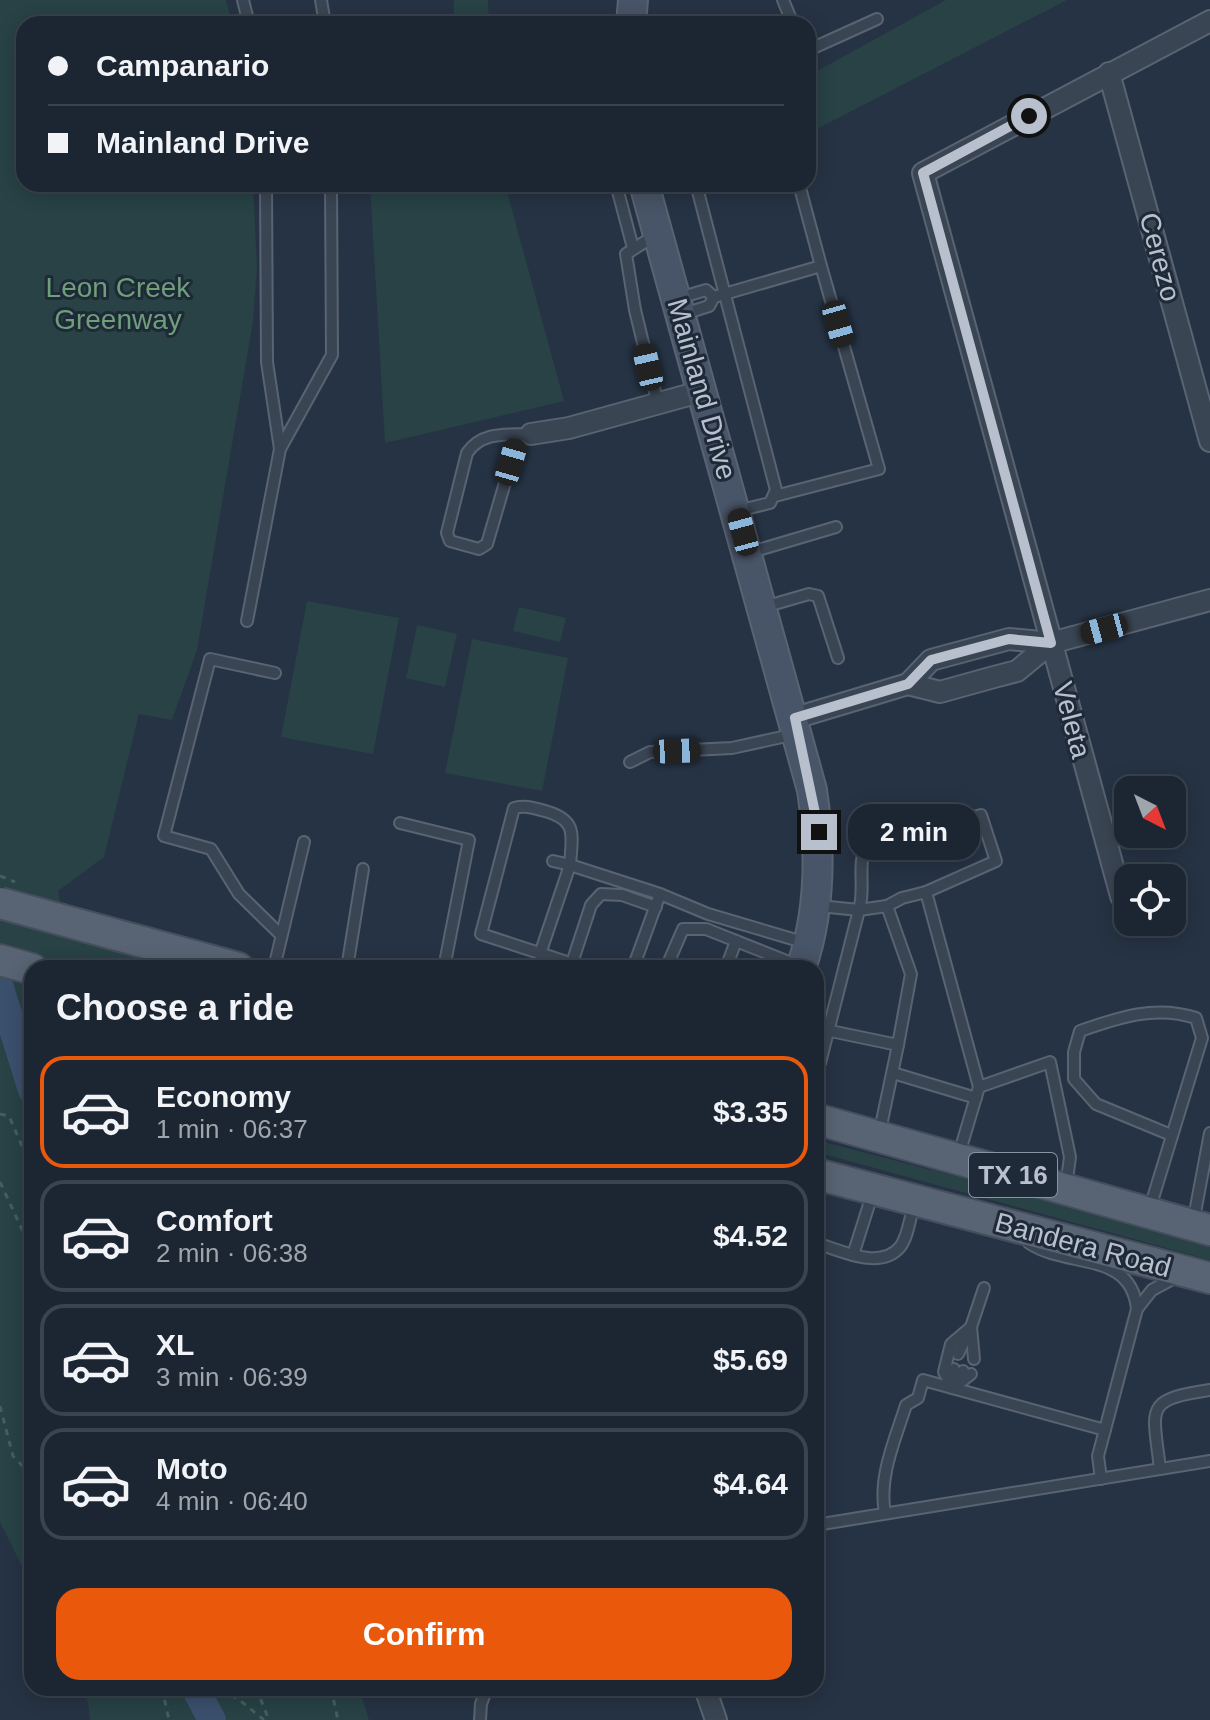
<!DOCTYPE html>
<html lang="en">
<head>
<meta charset="utf-8">
<style>
	body { margin:0; font-family:Arial,sans-serif; background:#252e3b; color:#f1f3f6; height:100vh; display:flex; flex-direction:column; font-size:30px; white-space:nowrap }
	* { box-sizing:border-box; margin:0 }
	p { font-size:26px; color:#a0a5ac }
	.icon { flex:none; width:44px; height:44px; fill:none; stroke:currentColor; stroke-width:2; stroke-linecap:round; stroke-linejoin:round }
	.map { position:relative; flex:1; overflow:hidden }
	.panel { position:absolute; left:24px; top:960px; width:800px; height:736px; display:flex; flex-direction:column; background:#1c2633; border-radius:24px; box-shadow:0 4px 20px #0003,0 0 0 2px #3a434e }
	.panel>* { flex:none }
	.guide { position:absolute; left:16px; top:16px; width:800px; height:176px; border-radius:24px; box-shadow:0 4px 20px #0003,0 0 0 2px #3a434e; display:grid; align-content:center; height:176px; padding:0 32px; background:#1c2633 }
	.needle { width:52px; rotate:138deg }
	.buttons { position:absolute; left:1114px; top:776px; display:grid; gap:16px }
	.buttons a { display:grid; place-items:center; width:72px; height:72px; border-radius:16px; background:#1c2633; box-shadow:0 4px 20px #0003,0 0 0 2px #3a434e; font-size:40px }
	.end { position:absolute; width:36px; height:36px; margin:-18px; border:10px solid #b8c0cd; background:#111; box-shadow:0 0 0 4px #111 }
	.from { border-radius:50% }
	.bubble { position:absolute; height:56px; border-radius:24px; background:#1c2633; box-shadow:0 4px 20px #0003,0 0 0 2px #3a434e; font-size:26px; font-weight:700; line-height:56px; text-align:center }
	.car { position:absolute; width:24px; height:48px; margin:-24px -12px; border-radius:10px; box-shadow:0 0 6px 2px #0007; background:linear-gradient(#222 24%,#8ab4d8 0 40%,#222 0 76%,#8ab4d8 0 86%,#222 0) }
	.guide b { display:flex; align-items:center; gap:28px; height:76px; font-size:30px }
	.guide b+b { border-top:2px solid #3a434e }
	.guide i { width:20px; height:20px; background:#f1f3f6 }
	ul { padding:0; list-style:none }
	li { display:flex; align-items:center; gap:24px; height:112px; margin:0 16px 12px; padding:0 16px; border:4px solid #3a434e; border-radius:24px }
	li div { flex:1 }
	li b { display:block; font-size:30px }
	li em { font-style:normal; font-weight:700 }
	li.current { border-color:#ea580c }
	li>.icon { width:72px; height:72px; stroke-width:1.5 }
	h2 { padding:0 32px; font-size:36px; line-height:96px }
	.button { display:flex; gap:16px; margin-top:auto; padding:16px 32px }
	.button a { flex:1; height:92px; border-radius:24px; background:#ea580c; color:#fff; font-size:32px; font-weight:700; line-height:92px; text-align:center }
	.map>svg:first-child { display:block }
	.green { fill:#284245 }
	.lines { fill:none; stroke-linecap:round; stroke-linejoin:round }
	.river { stroke:#3b506d; stroke-width:28 }
	.lane-casing { stroke:#596371; stroke-width:14 }
	.street-casing { stroke:#596371; stroke-width:24 }
	.secondary-casing { stroke:#596371; stroke-width:32 }
	.primary-casing { stroke:#444e5d; stroke-width:34 }
	.path { stroke:#465e61; stroke-width:3; stroke-dasharray:6 6; stroke-linecap:butt }
	.lane { stroke:#3a4553; stroke-width:10 }
	.street { stroke:#3a4553; stroke-width:20 }
	.secondary { stroke:#485467; stroke-width:28 }
	.primary { stroke:#586473; stroke-width:30 }
	.primary-bridge-casing { stroke:#444e5d; stroke-width:34; stroke-linecap:butt }
	.primary-bridge { stroke:#586473; stroke-width:30 }
	.route { stroke:#b8c0cd; stroke-width:10 }
	.labels { text-anchor:middle; dominant-baseline:central; stroke-width:6; stroke-linejoin:round; paint-order:stroke }
	.shield { fill:#1f2a39; stroke:#8a93a1; stroke-width:2 }
	.shield-label { font-size:26px; font-weight:bold; fill:#b8c0cd }
	.street-label { font-size:28px; fill:#b8c0cd; stroke:#1f2a39 }
	.park-label { font-size:28px; fill:#6e9f79; stroke:#1f2a39 }
</style>
</head>
<body>
<div class="map">
<svg width="1210" height="1720" viewBox="0 0 1210 1720">
	<rect width="100%" height="100%" fill="#263344"/>
	<g class="green">
		<polygon points="0,0 226,0 232,24 24,24 24,184 253,184 257,268 253,321 197,650 172,720 139,714 104,857 58,891 67,937 181,968 110,968 71,959 72,968 32,968 32,1587 0,1522"/>
		<polygon points="454,0 488,0 489,24 454,24"/>
		<polygon points="946,0 1067,0 811,132 808,76"/>
		<polygon points="370,184 505,184 564,401 385,443"/>
		<polygon points="307,601 399,618 373,754 281,737"/>
		<polygon points="519,607 566,618 560,642 513,631"/>
		<polygon points="417,625 457,634 445,687 406,678"/>
		<polygon points="472,639 568,658 542,791 445,773"/>
		<polygon points="816,1140 1210,1242 1210,1260 816,1152"/>
		<polygon points="81,1688 359,1688 369,1720 90,1720 88,1702"/>
	</g>
	<g class="lines">
		<g class="river">
			<polyline points="0,988 32,1090"/>
			<polyline points="195,1688 212,1720"/>
		</g>
		<g class="lane-casing">
			<g id="lane">
				<polyline points="243,0 249,24"/>
				<polyline points="321,0 325,24"/>
				<polyline points="783,0 793,24"/>
				<polyline points="808,45 813,48 877,19"/>
				<polyline points="266,184 267,362 280,449"/>
				<polyline points="616,184 633,248"/>
				<polyline points="696,184 776,490 770,503 737,511"/>
				<polyline points="799,184 821,266"/>
				<polyline points="657,234 626,254 635,310 658,404"/>
				<polyline points="714,297 821,266 879,469 775,496"/>
				<polyline points="679,298 706,290 714,297 709,306 684,314"/>
				<path d="M519,435L487,544L479,549L450,541L447,533L467,453C482,431 506,435 531,434"/>
				<polyline points="748,553 836,527"/>
				<polyline points="764,607 809,594 818,596 838,658"/>
				<polyline points="247,621 280,449 332,355 331,184"/>
				<polyline points="275,673 210,659 164,836 211,849 239,894 281,935"/>
				<polyline points="630,762 650,752 732,748 796,734"/>
				<polyline points="400,823 469,840 444,968"/>
				<path d="M553,861L570,865C572,835 578,820 545,811C533,808 526,805 514,808L481,934L585,968"/>
				<polyline points="660,894 708,914 806,943"/>
				<polyline points="819,906 859,910 820,1063"/>
				<path d="M887,906L859,910C866,888 856,864 867,844L981,815L996,861L926,892"/>
				<polyline points="540,954 570,865 660,894 633,968"/>
				<polyline points="572,963 591,905 601,894 622,895 656,907"/>
				<polyline points="274,968 304,842"/>
				<polyline points="347,968 363,869"/>
				<polyline points="666,968 683,929 706,929 799,966"/>
				<polyline points="726,968 736,941"/>
				<polyline points="816,1028 898,1045 879,1135"/>
				<polyline points="898,1045 911,974 887,906 902,898 926,892 979,1087 959,1154"/>
				<polyline points="893,1073 976,1098"/>
				<polyline points="979,1087 1050,1062 1070,1157 1066,1187"/>
				<path d="M1149,1211L1202,1038L1196,1018C1155,1005 1120,1017 1080,1031L1074,1052V1079L1096,1104L1171,1135"/>
				<polyline points="1193,1223 1210,1133"/>
				<path d="M816,1243C840,1250 880,1271 900,1247C908,1237 910,1217 914,1205"/>
				<path d="M1029,1243C1068,1269 1131,1250 1137,1309L1098,1456L1101,1479"/>
				<polyline points="853,1255 873,1192"/>
				<polyline points="1137,1309 1152,1290 1178,1276"/>
				<polyline points="971,1327 984,1288"/>
				<polyline points="958,1354 969,1331"/>
				<polyline points="954,1369 953,1388 963,1371"/>
				<polyline points="971,1374 953,1388 944,1372 951,1344 971,1327 974,1359"/>
				<path d="M1160,1469C1153,1407 1143,1400 1210,1390"/>
				<path d="M885,1513C878,1477 895,1440 906,1405L918,1398L923,1380L1105,1430"/>
				<polyline points="816,1525 1210,1461"/>
				<polyline points="480,1720 481,1704 487,1688"/>
			</g>
		</g>
		<g class="street-casing">
			<g id="street">
				<polyline points="1109,73 1210,441"/>
				<polyline points="531,434 569,428 703,391"/>
				<polyline points="908,684 940,692 994,677 1017,671 1051,643"/>
				<polyline points="795,718 908,684 931,660 1009,639 1051,643 1210,600"/>
				<polyline points="1121,896 923,173 1210,21"/>
				<polyline points="705,1688 716,1720"/>
			</g>
		</g>
		<g class="secondary-casing">
			<g id="secondary">
				<polyline points="631,24 633,0"/>
				<path d="M644,184L812,790C821,850 821,910 801,968"/>
			</g>
		</g>
		<g class="primary-casing">
			<g id="primary">
				<polyline points="62,920 238,968"/>
				<polyline points="0,960 32,969"/>
				<polyline points="816,1119 1210,1230"/>
				<polyline points="816,1174 1210,1278"/>
			</g>
		</g>
		<g class="path">
			<polyline points="0,876 15,882"/>
			<polyline points="0,1114 9,1116 32,1169"/>
			<polyline points="0,1182 32,1251"/>
			<polyline points="0,1406 13,1456 32,1476"/>
			<polyline points="162,1688 169,1720"/>
			<polyline points="208,1688 237,1698 264,1720"/>
			<polyline points="256,1688 269,1720"/>
			<polyline points="331,1688 338,1720"/>
		</g>
		<use href="#lane" class="lane"/>
		<use href="#street" class="street"/>
		<use href="#secondary" class="secondary"/>
		<use href="#primary" class="primary"/>
		<g class="primary-bridge-casing">
			<polyline id="primary-bridge" points="0,903 62,920"/>
		</g>
		<use href="#primary-bridge" class="primary-bridge"/>
	</g>
	<g class="lines">
		<polyline class="route" points="819,832 795,718 908,684 931,660 1009,639 1051,643 923,173 1029,116"/>
	</g>
	<g class="labels">
		<rect class="shield" x="969" y="1153" width="88" height="44" rx="6"/>
		<g class="shield-label">
			<text x="1013" y="1175">TX 16</text>
		</g>
		<g class="street-label">
			<text transform="translate(1160 257) rotate(75)">Cerezo</text>
			<text transform="translate(702 389) rotate(74)">Mainland Drive</text>
			<text transform="translate(1072 720) rotate(75)">Veleta</text>
			<text transform="translate(1083 1245) rotate(15)">Bandera Road</text>
		</g>
		<g class="park-label">
			<text x="118" y="287">Leon Creek<tspan x="118" dy="32">Greenway</tspan></text>
		</g>
	</g>
</svg>
<div class="buttons">
<a><svg class="needle" viewBox="-14 -14 28 28"><path d="M0-13l5 13h-10z" fill="#e53935"/><path d="M0 13l5-13h-10z" fill="#a0a5ac"/></svg></a>
<a><svg class="icon" aria-label="locate" viewBox="0 0 24 24"><circle cx="12" cy="12" r="6"/><path d="M12 2v4M12 18v4M2 12h4M18 12h4"/></svg></a>
</div>
<i class="end from" style="left:1029px;top:116px"></i>
<i class="end" style="left:819px;top:832px"></i>
<div class="bubble" style="left:848px;top:804px;width:132px">2 min</div>
<i class="car" style="left:838px;top:324px;rotate:164deg"></i>
<i class="car" style="left:648px;top:367px;rotate:347deg"></i>
<i class="car" style="left:511px;top:462px;rotate:16deg"></i>
<i class="car" style="left:743px;top:532px;rotate:345deg"></i>
<i class="car" style="left:1104px;top:629px;rotate:255deg"></i>
<i class="car" style="left:677px;top:751px;rotate:88deg"></i>
<div class="guide">
<b><i class="from"></i>Campanario</b>
<b><i></i>Mainland Drive</b>
</div>
<section class="panel">
<h2>Choose a ride</h2>
<ul>
<li class="current"><svg class="icon" aria-label="car" viewBox="0 0 24 24"><path d="M5 17H2v-5l4-1 3-4h7l3 4 3 1v5h-3M9 17h6M6 11h13"/><circle cx="7" cy="17" r="2"/><circle cx="17" cy="17" r="2"/></svg><div><b>Economy</b><p>1 min · 06:37</p></div><em>$3.35</em></li>
<li><svg class="icon" aria-label="car" viewBox="0 0 24 24"><path d="M5 17H2v-5l4-1 3-4h7l3 4 3 1v5h-3M9 17h6M6 11h13"/><circle cx="7" cy="17" r="2"/><circle cx="17" cy="17" r="2"/></svg><div><b>Comfort</b><p>2 min · 06:38</p></div><em>$4.52</em></li>
<li><svg class="icon" aria-label="car" viewBox="0 0 24 24"><path d="M5 17H2v-5l4-1 3-4h7l3 4 3 1v5h-3M9 17h6M6 11h13"/><circle cx="7" cy="17" r="2"/><circle cx="17" cy="17" r="2"/></svg><div><b>XL</b><p>3 min · 06:39</p></div><em>$5.69</em></li>
<li><svg class="icon" aria-label="car" viewBox="0 0 24 24"><path d="M5 17H2v-5l4-1 3-4h7l3 4 3 1v5h-3M9 17h6M6 11h13"/><circle cx="7" cy="17" r="2"/><circle cx="17" cy="17" r="2"/></svg><div><b>Moto</b><p>4 min · 06:40</p></div><em>$4.64</em></li>
</ul>
<div class="button"><a>Confirm</a></div>
</section>
</div>
</body>
</html>
